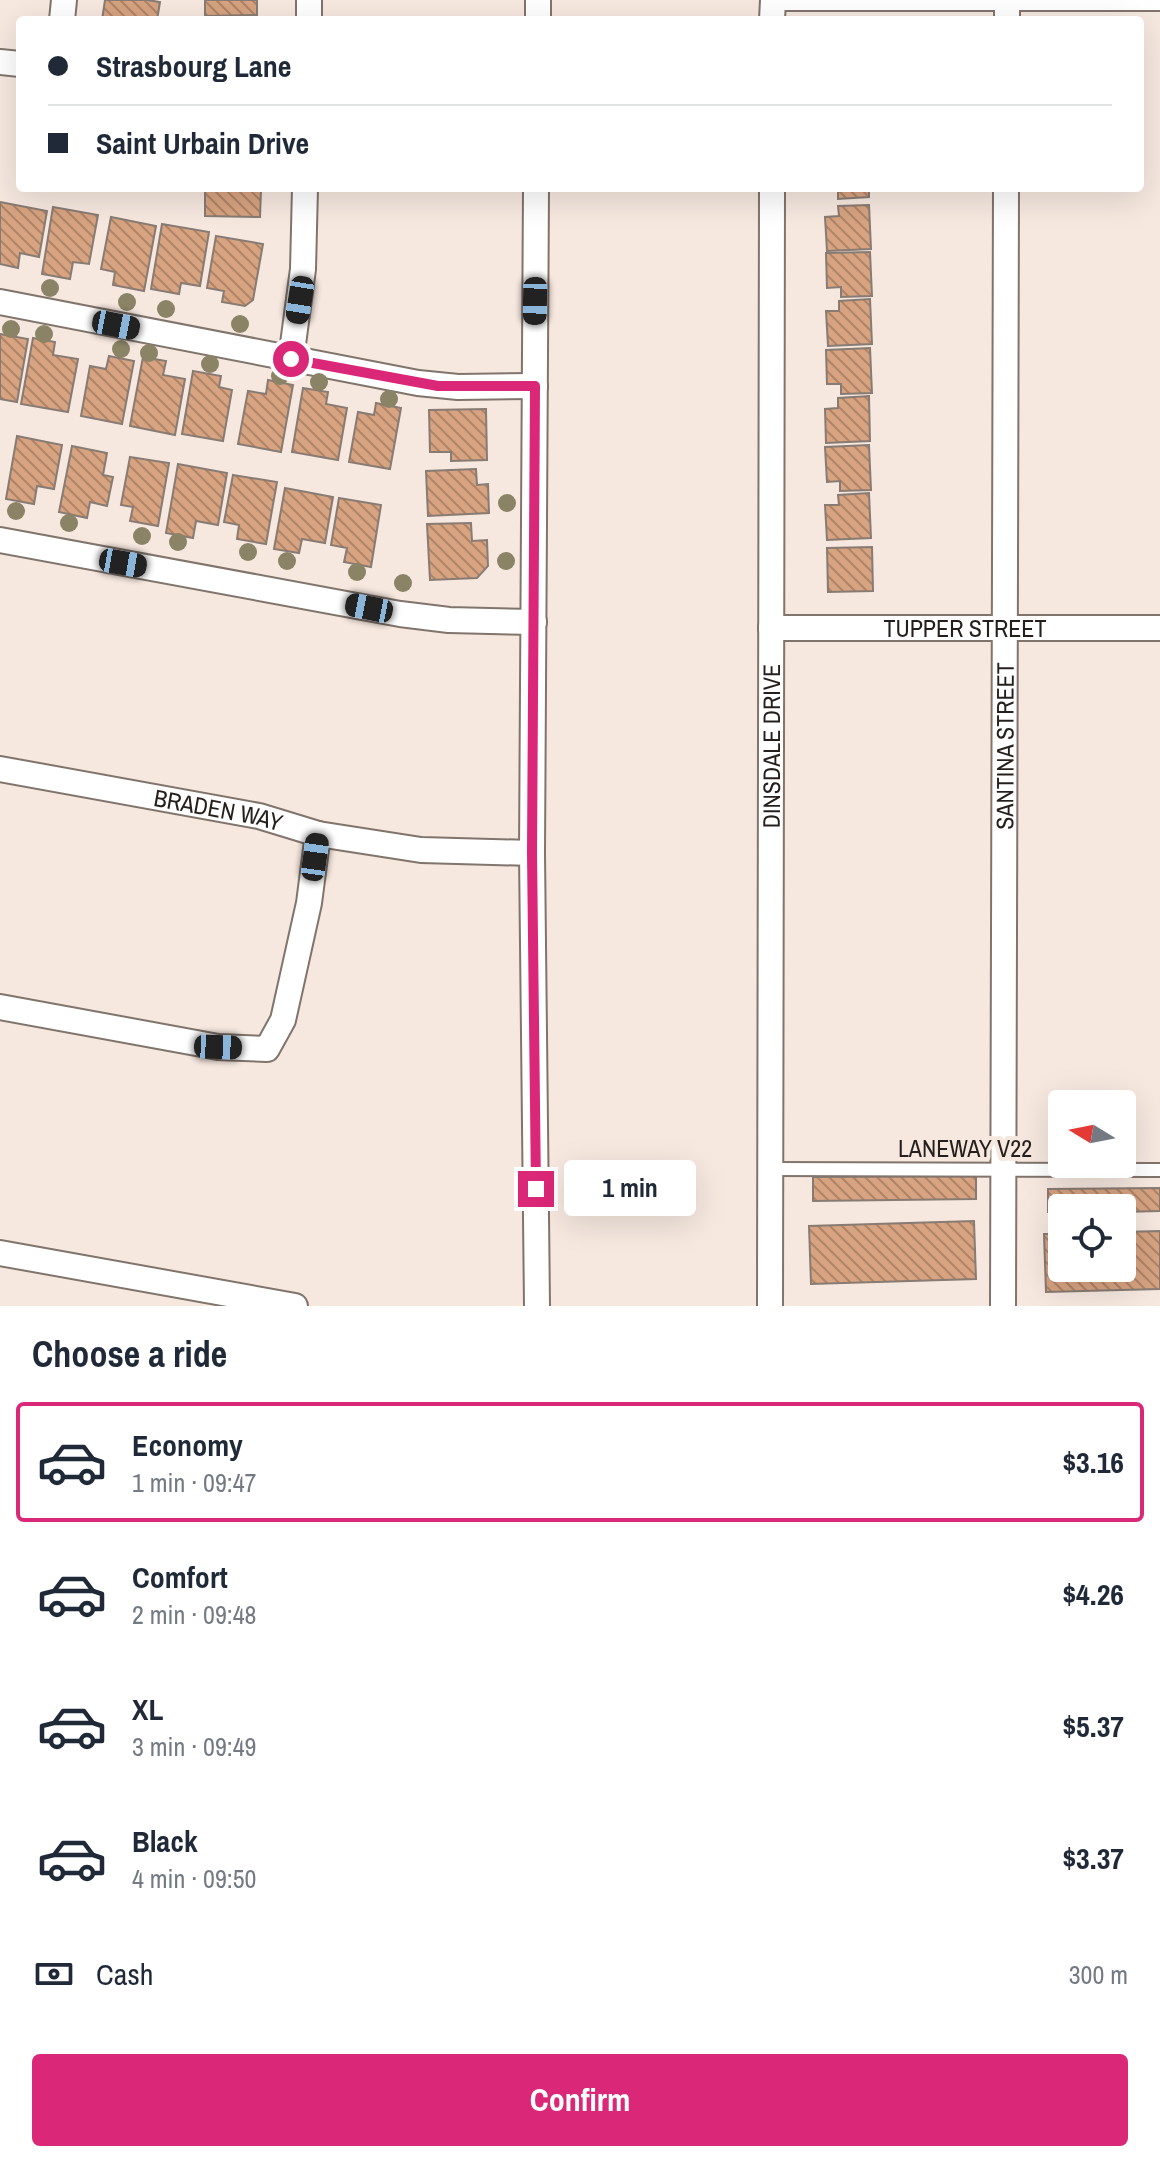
<!DOCTYPE html>
<html lang="en">
<head>
<meta charset="utf-8">
<style>
	body { margin:0; font-family:"Archivo Narrow",sans-serif; background:#f2f2f3; color:#1f2937; height:100vh; display:flex; flex-direction:column; font-size:30px; white-space:nowrap }
	* { box-sizing:border-box; margin:0 }
	p { font-size:26px; color:#747a83 }
	.icon { flex:none; width:44px; height:44px; fill:none; stroke:currentColor; stroke-width:2; stroke-linecap:round; stroke-linejoin:round }
	.map { position:relative; height:1306px; overflow:hidden }
	.side { display:flex; flex-direction:column; background:#fff; flex:1 }
	.side>* { flex:none }
	.banner { position:absolute; left:16px; top:16px; width:1128px; height:176px; border-radius:8px; box-shadow:0 8px 32px #0002; display:grid; align-content:center; height:176px; padding:0 32px; background:#fff }
	.needle { width:52px; rotate:280deg }
	.fabs { position:absolute; left:1048px; top:1090px; display:grid; gap:16px }
	.fabs a { display:grid; place-items:center; width:88px; height:88px; border-radius:8px; background:#fff; box-shadow:0 8px 32px #0002; font-size:40px }
	.end { position:absolute; width:36px; height:36px; margin:-18px; border:10px solid #db2777; background:#fff; box-shadow:0 0 0 4px #fff }
	.from { border-radius:50% }
	.bubble { position:absolute; height:56px; border-radius:8px; background:#fff; box-shadow:0 8px 32px #0002; font-size:26px; font-weight:700; line-height:56px; text-align:center }
	.car { position:absolute; width:24px; height:48px; margin:-24px -12px; border-radius:10px; box-shadow:0 0 6px 2px #0007; background:linear-gradient(#222 24%,#8ab4d8 0 40%,#222 0 76%,#8ab4d8 0 86%,#222 0) }
	.banner b { display:flex; align-items:center; gap:28px; height:76px; font-size:30px }
	.banner b+b { border-top:2px solid #e0e1e3 }
	.banner i { width:20px; height:20px; background:#1f2937 }
	ul { padding:0; list-style:none }
	li { display:flex; align-items:center; gap:24px; height:120px; margin:0 16px 12px; padding:0 16px; border:4px solid transparent; border-radius:8px }
	li div { flex:1 }
	li b { display:block; font-size:30px }
	li em { font-style:normal; font-weight:700 }
	li.active { border-color:#db2777 }
	li>.icon { width:72px; height:72px; stroke-width:1.5 }
	h2 { padding:0 32px; font-size:36px; line-height:96px }
	.pay { display:flex; align-items:center; gap:20px; height:88px; padding:0 32px; font-size:30px }
	.pay p { margin-inline-start:auto }
	.primary-button { display:flex; gap:16px; margin-top:auto; padding:16px 32px }
	.primary-button a { flex:1; height:92px; border-radius:8px; background:#db2777; color:#fff; font-size:32px; font-weight:700; line-height:92px; text-align:center }
	.map>svg:first-child { display:block }
	.building { fill:url(#building-back-hatch); stroke:#887b73; stroke-width:2 }
	.lines { fill:none; stroke-linecap:round; stroke-linejoin:round }
	.service-casing { stroke:#80746c; stroke-width:16 }
	.minor-casing { stroke:#80746c; stroke-width:28 }
	.service { stroke:#fff; stroke-width:12 }
	.minor { stroke:#fff; stroke-width:24 }
	.tree { fill:#8a8365 }
	.route { stroke:#db2777; stroke-width:10 }
	.labels { text-anchor:middle; dominant-baseline:central; stroke-width:8; stroke-linejoin:round; paint-order:stroke }
	.street-label { font-size:24px; fill:#241f1c; stroke:#f6e8df }
</style>
</head>
<body>
<div class="map">
<svg width="1160" height="1306" viewBox="0 0 1160 1306">
	<defs>
		<pattern id="building-back-hatch" width="6" height="6" patternUnits="userSpaceOnUse" patternTransform="scale(2)"><rect width="6" height="6" fill="#d7a380"/><path d="M-1 5l2 2M0 0l6 6M5-1l2 2" fill="none" stroke="#ae8468"/></pattern>
	</defs>
	<rect width="100%" height="100%" fill="#f6e8df"/>
	<g class="building">
		<polygon points="105,0 147,0 160,2 157,20 102,20"/>
		<polygon points="205,0 257,0 257,15 205,16"/>
		<polygon points="205,188 261,190 260,217 205,216"/>
		<polygon points="825,188 869,188 869,197 838,199 838,188"/>
		<polygon points="0,202 47,211 39,257 20,253 18,268 0,264"/>
		<polygon points="869,205 871,249 827,251 825,217 839,216 838,206"/>
		<polygon points="53,207 98,215 89,264 73,262 70,279 42,274"/>
		<polygon points="111,217 156,226 144,291 113,285 115,272 101,269"/>
		<polygon points="162,224 209,232 200,286 181,283 179,294 151,289"/>
		<polygon points="216,236 263,244 253,300 245,306 222,302 224,291 207,288"/>
		<polygon points="870,252 872,296 841,297 841,287 827,288 826,253"/>
		<polygon points="870,299 872,344 828,346 826,311 839,311 839,301"/>
		<polygon points="0,334 28,339 17,402 0,399"/>
		<polygon points="33,338 55,342 53,355 78,359 68,412 21,404"/>
		<polygon points="870,348 872,393 841,394 841,384 827,384 826,350"/>
		<polygon points="109,356 134,361 122,424 81,416 90,366 106,369"/>
		<polygon points="143,357 166,361 163,375 185,379 175,435 130,426"/>
		<polygon points="193,371 221,376 219,387 232,390 223,441 182,434"/>
		<polygon points="268,380 293,385 281,452 238,444 248,391 266,394"/>
		<polygon points="303,388 328,392 326,404 347,408 338,460 292,452"/>
		<polygon points="869,396 870,441 826,443 825,409 838,408 838,398"/>
		<polygon points="376,403 401,408 390,469 349,462 358,412 374,415"/>
		<polygon points="486,409 487,460 451,461 451,452 430,452 429,410"/>
		<polygon points="17,436 62,445 54,489 37,486 34,504 6,499"/>
		<polygon points="869,445 871,490 840,491 840,481 827,482 825,447"/>
		<polygon points="72,446 107,453 103,475 113,477 107,506 90,502 87,518 59,512"/>
		<polygon points="130,457 169,463 158,526 130,521 133,507 121,505"/>
		<polygon points="178,464 227,473 218,525 196,521 193,538 166,533"/>
		<polygon points="476,469 477,485 488,484 489,513 428,516 426,471"/>
		<polygon points="233,475 277,482 266,544 237,539 239,525 224,522"/>
		<polygon points="285,488 333,497 325,543 302,539 299,553 274,549"/>
		<polygon points="869,493 871,538 827,540 825,505 839,505 838,495"/>
		<polygon points="339,498 381,505 371,567 344,562 347,548 331,545"/>
		<polygon points="471,523 472,541 487,540 488,566 477,578 430,580 427,524"/>
		<polygon points="872,547 873,591 828,592 827,548"/>
		<polygon points="976,1176 976,1199 813,1201 813,1177"/>
		<polygon points="1160,1188 1160,1211 1122,1212 1122,1208 1062,1208 1062,1212 1048,1212 1048,1189"/>
		<polygon points="974,1221 976,1279 811,1284 809,1226"/>
		<polygon points="1160,1231 1160,1289 1046,1292 1044,1234 1062,1234 1062,1268 1122,1268 1122,1232"/>
	</g>
	<g class="lines">
		<g class="service-casing">
			<g id="service">
				<polyline points="773,4 1160,4"/>
				<polyline points="770,1169 1160,1170"/>
			</g>
		</g>
		<g class="minor-casing">
			<g id="minor">
				<polyline points="62,20 64,0"/>
				<polyline points="309,20 309,0"/>
				<polyline points="538,20 538,0"/>
				<polyline points="772,20 773,0"/>
				<polyline points="1007,20 1007,0"/>
				<polyline points="0,62 20,64"/>
				<polyline points="536,188 532,853 537,1306"/>
				<polyline points="0,302 418,383 458,387 535,386"/>
				<polyline points="291,359 303,269 305,188"/>
				<polyline points="0,540 400,614 449,620 534,622"/>
				<path id="s1" d="M771,628H1160"/>
				<path id="s2" d="M0,769L259,816L318,834L421,850L532,853"/>
				<polyline points="0,1007 218,1047 267,1049 283,1020 309,903 318,834"/>
				<polyline points="0,1253 295,1306"/>
				<path id="s3" d="M770,1306L772,188"/>
				<path id="s4" d="M1003,1306L1006,188"/>
			</g>
		</g>
		<use href="#service" class="service"/>
		<use href="#minor" class="minor"/>
	</g>
	<g class="tree">
		<circle cx="50" cy="288" r="9"/>
		<circle cx="127" cy="302" r="9"/>
		<circle cx="166" cy="309" r="9"/>
		<circle cx="240" cy="324" r="9"/>
		<circle cx="11" cy="329" r="9"/>
		<circle cx="44" cy="334" r="9"/>
		<circle cx="121" cy="349" r="9"/>
		<circle cx="149" cy="353" r="9"/>
		<circle cx="210" cy="364" r="9"/>
		<circle cx="280" cy="376" r="9"/>
		<circle cx="319" cy="382" r="9"/>
		<circle cx="389" cy="399" r="9"/>
		<circle cx="507" cy="503" r="9"/>
		<circle cx="16" cy="511" r="9"/>
		<circle cx="69" cy="523" r="9"/>
		<circle cx="142" cy="536" r="9"/>
		<circle cx="178" cy="542" r="9"/>
		<circle cx="248" cy="552" r="9"/>
		<circle cx="287" cy="561" r="9"/>
		<circle cx="506" cy="561" r="9"/>
		<circle cx="357" cy="572" r="9"/>
		<circle cx="403" cy="583" r="9"/>
	</g>
	<g class="lines">
		<polyline class="route" points="291,359 438,386 535,386 532,853 536,1189"/>
	</g>
	<g class="labels">
		<g class="street-label">
			<text stroke="none"><textPath href="#s1" startOffset="194">TUPPER STREET</textPath></text>
			<text stroke="none"><textPath href="#s3" startOffset="560">DINSDALE DRIVE</textPath></text>
			<text stroke="none"><textPath href="#s4" startOffset="560">SANTINA STREET</textPath></text>
			<text stroke="none"><textPath href="#s2" startOffset="222">BRADEN WAY</textPath></text>
			<text x="965" y="1148">LANEWAY V22</text>
		</g>
	</g>
</svg>
<div class="fabs">
<a><svg class="needle" viewBox="-14 -14 28 28"><path d="M0-13l5 13h-10z" fill="#e53935"/><path d="M0 13l5-13h-10z" fill="#747a83"/></svg></a>
<a><svg class="icon" aria-label="locate" viewBox="0 0 24 24"><circle cx="12" cy="12" r="6"/><path d="M12 2v4M12 18v4M2 12h4M18 12h4"/></svg></a>
</div>
<i class="end from" style="left:291px;top:359px"></i>
<i class="end" style="left:536px;top:1189px"></i>
<div class="bubble" style="left:564px;top:1160px;width:132px">1 min</div>
<i class="car" style="left:300px;top:300px;rotate:189deg"></i>
<i class="car" style="left:535px;top:301px;rotate:181deg"></i>
<i class="car" style="left:116px;top:325px;rotate:101deg"></i>
<i class="car" style="left:123px;top:563px;rotate:100deg"></i>
<i class="car" style="left:369px;top:608px;rotate:281deg"></i>
<i class="car" style="left:315px;top:857px;rotate:8deg"></i>
<i class="car" style="left:218px;top:1047px;rotate:92deg"></i>
<div class="banner">
<b><i class="from"></i>Strasbourg Lane</b>
<b><i></i>Saint Urbain Drive</b>
</div>
</div>
<section class="side">
<h2>Choose a ride</h2>
<ul>
<li class="active"><svg class="icon" aria-label="car" viewBox="0 0 24 24"><path d="M5 17H2v-5l4-1 3-4h7l3 4 3 1v5h-3M9 17h6M6 11h13"/><circle cx="7" cy="17" r="2"/><circle cx="17" cy="17" r="2"/></svg><div><b>Economy</b><p>1 min · 09:47</p></div><em>$3.16</em></li>
<li><svg class="icon" aria-label="car" viewBox="0 0 24 24"><path d="M5 17H2v-5l4-1 3-4h7l3 4 3 1v5h-3M9 17h6M6 11h13"/><circle cx="7" cy="17" r="2"/><circle cx="17" cy="17" r="2"/></svg><div><b>Comfort</b><p>2 min · 09:48</p></div><em>$4.26</em></li>
<li><svg class="icon" aria-label="car" viewBox="0 0 24 24"><path d="M5 17H2v-5l4-1 3-4h7l3 4 3 1v5h-3M9 17h6M6 11h13"/><circle cx="7" cy="17" r="2"/><circle cx="17" cy="17" r="2"/></svg><div><b>XL</b><p>3 min · 09:49</p></div><em>$5.37</em></li>
<li><svg class="icon" aria-label="car" viewBox="0 0 24 24"><path d="M5 17H2v-5l4-1 3-4h7l3 4 3 1v5h-3M9 17h6M6 11h13"/><circle cx="7" cy="17" r="2"/><circle cx="17" cy="17" r="2"/></svg><div><b>Black</b><p>4 min · 09:50</p></div><em>$3.37</em></li>
</ul>
<div class="pay"><svg class="icon" aria-label="cash" viewBox="0 0 24 24"><path d="M3 7h18v10H3z"/><circle cx="12" cy="12" r="2"/></svg>Cash<p>300 m</p></div>
<div class="primary-button"><a>Confirm</a></div>
</section>
</body>
</html>
